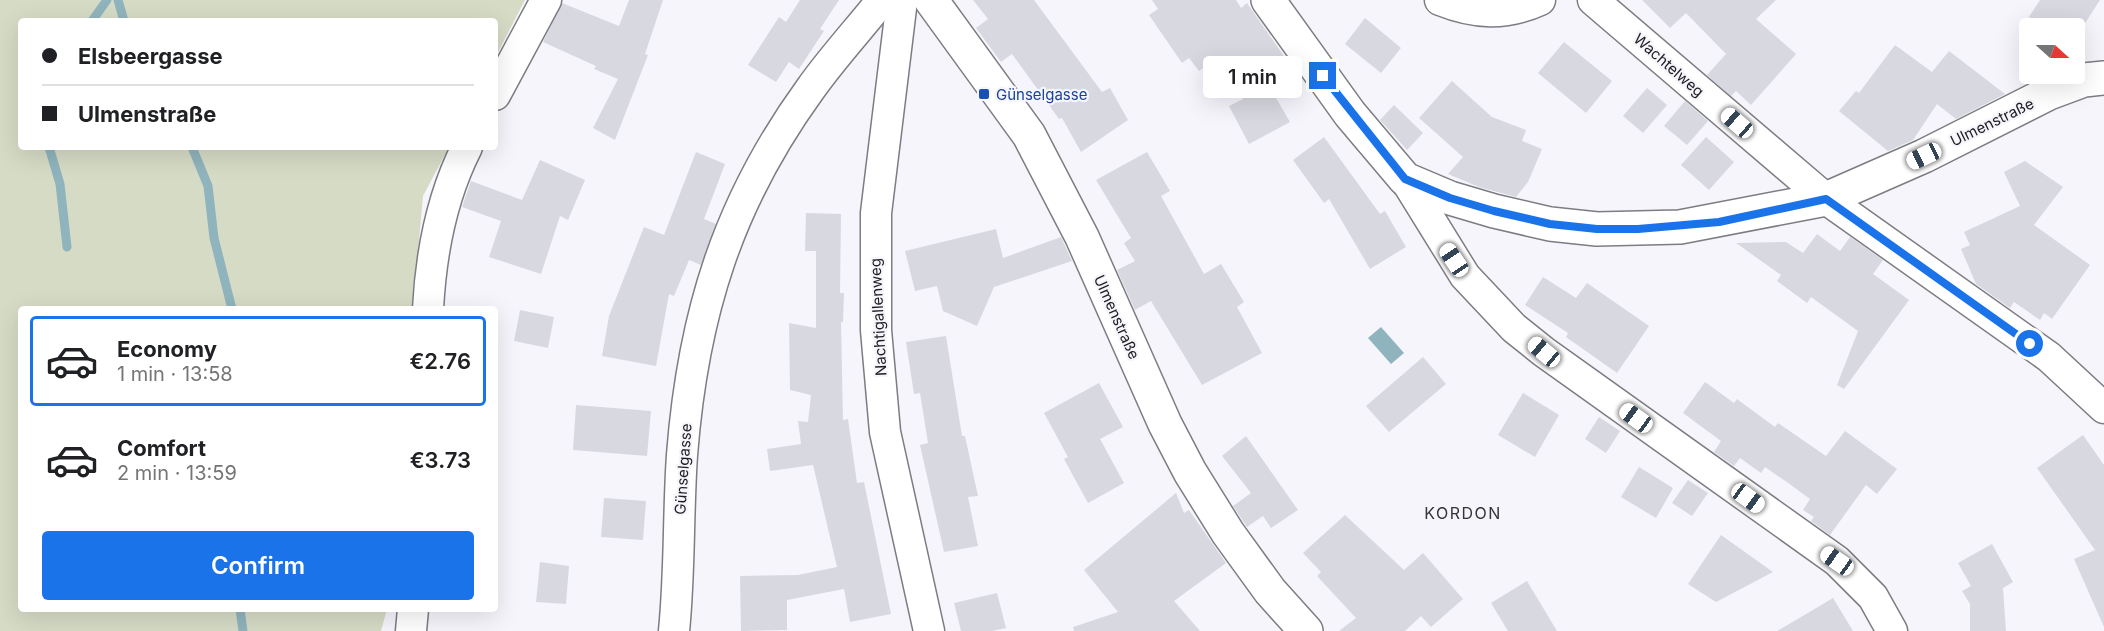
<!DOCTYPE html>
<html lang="en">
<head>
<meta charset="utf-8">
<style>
	body { margin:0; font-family:Inter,sans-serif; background:#f2f2f2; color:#202124; height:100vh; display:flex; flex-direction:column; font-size:22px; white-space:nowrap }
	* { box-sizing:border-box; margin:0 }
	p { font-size:20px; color:#757577 }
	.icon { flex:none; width:33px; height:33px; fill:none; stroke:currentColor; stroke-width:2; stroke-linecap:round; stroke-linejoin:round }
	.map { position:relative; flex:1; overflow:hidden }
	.sheet { position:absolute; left:18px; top:306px; width:480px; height:306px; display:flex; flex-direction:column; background:#fff; border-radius:6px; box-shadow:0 6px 24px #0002 }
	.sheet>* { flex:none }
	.top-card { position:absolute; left:18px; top:18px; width:480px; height:132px; border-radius:6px; box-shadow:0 6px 24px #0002; display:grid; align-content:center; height:132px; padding:0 24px; background:#fff }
	.needle { width:39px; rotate:111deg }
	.tools { position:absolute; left:2019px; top:18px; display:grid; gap:12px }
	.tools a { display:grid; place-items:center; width:66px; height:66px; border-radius:6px; background:#fff; box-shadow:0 6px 24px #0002; font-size:30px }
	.end { position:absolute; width:27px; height:27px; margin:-14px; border:8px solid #1a73e8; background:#fff; box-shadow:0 0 0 3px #fff }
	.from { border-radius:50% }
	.bubble { position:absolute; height:42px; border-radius:6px; background:#fff; box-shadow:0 6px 24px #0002; font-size:20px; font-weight:600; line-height:42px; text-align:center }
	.car { position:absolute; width:18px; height:36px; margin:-18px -9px; border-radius:8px; box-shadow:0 0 4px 2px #0007; background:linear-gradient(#fff 24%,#345 0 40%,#fff 0 76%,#345 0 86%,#fff 0) }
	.top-card b { display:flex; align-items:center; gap:21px; height:57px; font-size:22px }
	.top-card b+b { border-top:2px solid #e0e0e0 }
	.top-card i { width:15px; height:15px; background:#202124 }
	ul { padding:10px 0 0; list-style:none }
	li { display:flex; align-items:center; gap:18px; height:90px; margin:0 12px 9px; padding:0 12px; border:3px solid transparent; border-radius:6px }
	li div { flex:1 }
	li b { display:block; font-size:22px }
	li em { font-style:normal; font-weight:600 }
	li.active { border-color:#1a73e8 }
	li>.icon { width:54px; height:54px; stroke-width:1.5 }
	.button { display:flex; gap:12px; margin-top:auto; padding:12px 24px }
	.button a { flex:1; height:69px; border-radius:6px; background:#1a73e8; color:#fff; font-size:24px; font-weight:600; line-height:69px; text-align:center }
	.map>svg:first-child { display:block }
	.green { fill:#d6dbc6 }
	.water { fill:#90b4bd }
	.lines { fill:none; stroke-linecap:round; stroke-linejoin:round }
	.stream { stroke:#90b4bd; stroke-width:9 }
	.building { fill:#d8d9e0 }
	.minor-casing { stroke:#7d7c83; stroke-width:33 }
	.tertiary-casing { stroke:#7d7c83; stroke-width:36 }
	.minor { stroke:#fff; stroke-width:30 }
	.tertiary { stroke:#fff; stroke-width:33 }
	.route { stroke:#1a73e8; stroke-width:8 }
	.transit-dot { fill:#1a4fb4; stroke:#f6f5fc; stroke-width:2 }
	.labels { text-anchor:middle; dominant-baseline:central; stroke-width:4.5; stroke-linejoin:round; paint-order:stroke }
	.street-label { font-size:15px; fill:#1d1c1f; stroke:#f6f5fc }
	.transit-label { font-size:15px; fill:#164399; stroke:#f6f5fc; text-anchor:start }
	.neighbourhood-label { font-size:16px; letter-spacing:1.5px; fill:#35343a; stroke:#f6f5fc }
</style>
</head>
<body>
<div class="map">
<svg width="2104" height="631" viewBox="0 0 2104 631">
	<rect width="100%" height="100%" fill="#f6f5fc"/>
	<polygon class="green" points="0,0 525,0 495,58 495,21 21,21 21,147 449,147 423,196 413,309 21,309 21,609 387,609 381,631 0,631"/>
	<polygon class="water" points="1381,327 1404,353 1391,364 1368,338"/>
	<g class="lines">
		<g class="stream">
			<polyline points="118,0 124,21"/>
			<polyline points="92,21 107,0"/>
			<polyline points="49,147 60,184 67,247"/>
			<polyline points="192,147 208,186 214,238 232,309"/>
			<polyline points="240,609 243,631"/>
		</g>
	</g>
	<g class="building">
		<polygon points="629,0 663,0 645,54 648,55 615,140 593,128 618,79 594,69 596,66 543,42 562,3 619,26"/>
		<polygon points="800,0 839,0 820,29 824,31 799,69 789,62 776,82 748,65 779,17 786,22"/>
		<polygon points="973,0 1034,0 1102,92 1110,88 1128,120 1081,152 1062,118 1059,119 1012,54 1001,62 976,28 988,19"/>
		<polygon points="1152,0 1236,0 1241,8 1247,3 1288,62 1264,77 1290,122 1249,144 1229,106 1243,99 1218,58 1199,71 1189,58 1182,63 1149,15 1158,9"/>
		<polygon points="1642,0 1776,0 1756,19 1796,54 1751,105 1736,91 1731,96 1707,75 1726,54 1686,13 1670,28"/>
		<polygon points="2040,0 2100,0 2082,28 2047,28 2029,17"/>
		<polygon points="1365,18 1401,48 1381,73 1345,44"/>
		<polygon points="1564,42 1612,81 1586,113 1538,73"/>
		<polygon points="1895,45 1932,72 1949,51 2005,94 1956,119 1937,104 1913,140 1888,151 1839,111 1856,91 1859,93"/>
		<polygon points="1452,81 1492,117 1526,130 1522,141 1542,149 1528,182 1516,197 1479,187 1448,174 1463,157 1419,118"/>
		<polygon points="1647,88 1667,105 1643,133 1623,116"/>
		<polygon points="1685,101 1708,121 1687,145 1664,126"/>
		<polygon points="1394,105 1423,133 1407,150 1380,120"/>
		<polygon points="1324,137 1380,214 1385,211 1406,247 1370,269 1329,199 1324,203 1293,160"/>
		<polygon points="1706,137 1734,162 1709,190 1681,165"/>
		<polygon points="696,152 725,164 704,219 716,224 701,265 689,260 674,296 669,294 656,366 602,356 609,316 644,227 664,235"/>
		<polygon points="1147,152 1170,191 1161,196 1204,274 1221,264 1244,302 1237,307 1262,353 1202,385 1151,301 1135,310 1117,270 1135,261 1124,243 1131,238 1096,180"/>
		<polygon points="540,160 585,180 568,220 560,216 541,274 489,257 501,221 462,207 471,181 522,200"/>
		<polygon points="2025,161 2063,187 2034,225 2090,265 2052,319 2044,313 2040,320 2014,302 2010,308 1976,284 1961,249 1970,245 1964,232 2020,206 2004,172"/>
		<polygon points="806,213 841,214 840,293 844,293 843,322 841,322 843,420 848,419 857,483 864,482 891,614 850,622 844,589 787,600 787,630 741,631 740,576 798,575 837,567 813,465 770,471 767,449 801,444 798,421 808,422 811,395 790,390 789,323 816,328 816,251 805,251"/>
		<polygon points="996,229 1003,258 1061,237 1072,261 994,287 977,326 943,311 937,286 915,291 905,251"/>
		<polygon points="1817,234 1840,251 1850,237 1883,260 1873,274 1909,300 1844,389 1837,385 1858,331 1811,297 1807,303 1777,281 1781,275 1736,243 1786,242 1803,253"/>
		<polygon points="1543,277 1576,298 1587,283 1649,326 1617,373 1566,337 1568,333 1525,305"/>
		<polygon points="520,310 554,317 548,348 514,341"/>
		<polygon points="946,336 962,436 965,436 978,496 968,497 978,546 944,552 920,445 928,443 920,393 914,394 906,342"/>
		<polygon points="1423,357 1446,384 1389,432 1366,406"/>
		<polygon points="1705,382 1734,403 1737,399 1775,427 1778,423 1826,456 1845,431 1897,469 1877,494 1866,485 1830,535 1811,521 1814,517 1803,510 1810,499 1791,485 1765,467 1761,473 1740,458 1734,466 1714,452 1721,441 1683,413"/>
		<polygon points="1099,383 1123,427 1100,439 1124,483 1088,503 1064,459 1068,457 1044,413"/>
		<polygon points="1523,393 1559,415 1535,457 1498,435"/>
		<polygon points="576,405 651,411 647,456 573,450"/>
		<polygon points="1599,417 1620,431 1606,453 1585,439"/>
		<polygon points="2083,435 2104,465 2104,627 2074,559 2095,550 2037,468"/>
		<polygon points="1246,436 1298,510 1271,528 1263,516 1247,527 1233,506 1251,493 1222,456"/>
		<polygon points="1639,467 1673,488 1656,518 1621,497"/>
		<polygon points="1688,480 1708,493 1692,516 1672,503"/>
		<polygon points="1176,493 1184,513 1189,510 1226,563 1174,601 1200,631 1074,631 1073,627 1118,612 1084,570"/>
		<polygon points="604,498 646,501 643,540 601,537"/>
		<polygon points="1345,515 1404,570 1423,553 1463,599 1431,627 1421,616 1405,631 1339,631 1356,618 1317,576 1321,572 1303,553"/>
		<polygon points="1721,535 1773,572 1716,602 1688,584"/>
		<polygon points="1992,544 2013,582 2003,588 2006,631 1970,631 1970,604 1962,591 1971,586 1958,563"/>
		<polygon points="540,562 569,566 566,604 536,602"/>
		<polygon points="1527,581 1557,631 1508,631 1491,603"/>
		<polygon points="997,593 1006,628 992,631 961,631 954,603"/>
		<polygon points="1833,598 1853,631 1777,631 1823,604"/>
	</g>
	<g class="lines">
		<g class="minor-casing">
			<g id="minor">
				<polyline points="902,0 876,213 876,330 885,432 929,631"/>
				<path d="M1440,0C1475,14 1505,16 1540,0"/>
				<polyline points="1593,0 1826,199 2049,357 2104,408"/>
				<polyline points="495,95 546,0"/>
				<polyline points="1405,179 1465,276 1514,328 1544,352 1837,561 1873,597 1892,631"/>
				<path d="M428,309C431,252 441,198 467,147"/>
				<polyline points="411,631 413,609"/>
				<path d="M674,631C680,572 678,513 682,455C693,314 728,202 811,88C833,57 859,29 882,0"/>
			</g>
		</g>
		<g class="tertiary-casing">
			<g id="tertiary">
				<polyline points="931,0 1029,135 1082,237 1165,424 1190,472 1228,533 1270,591 1306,631"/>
				<polyline points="1268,0 1350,114 1405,179 1450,198 1494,211 1550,224 1597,229 1680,227 1826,199 1924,156 2049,93 2084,80 2104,78"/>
			</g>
		</g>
		<use href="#minor" class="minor"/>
		<use href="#tertiary" class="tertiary"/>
	</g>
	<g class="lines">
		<polyline class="route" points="1323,76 1405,179 1450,198 1494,211 1550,224 1597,229 1638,229 1719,222 1826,199 2030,344"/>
	</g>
	<rect class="transit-dot" x="978" y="88" width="12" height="12" rx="3"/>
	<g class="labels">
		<g class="street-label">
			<text transform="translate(1669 65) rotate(41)">Wachtelweg</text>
			<text transform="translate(1992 122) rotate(-26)">Ulmenstraße</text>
			<text transform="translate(878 317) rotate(-93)">Nachtigallenweg</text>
			<text transform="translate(1117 317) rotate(66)">Ulmenstraße</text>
			<text transform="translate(683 469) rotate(-86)">Günselgasse</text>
		</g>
		<g class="transit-label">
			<text x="996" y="94">Günselgasse</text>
		</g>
		<g class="neighbourhood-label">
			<text x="1463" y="513">KORDON</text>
		</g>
	</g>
</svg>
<div class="tools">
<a><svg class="needle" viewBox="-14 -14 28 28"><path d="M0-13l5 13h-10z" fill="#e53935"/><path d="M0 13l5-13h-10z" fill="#757577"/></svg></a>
</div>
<i class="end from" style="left:2030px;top:344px"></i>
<i class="end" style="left:1323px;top:76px"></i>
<div class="bubble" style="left:1203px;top:56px;width:99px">1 min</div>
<i class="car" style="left:1737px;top:123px;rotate:311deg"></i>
<i class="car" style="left:1924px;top:156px;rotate:245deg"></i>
<i class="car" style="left:1454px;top:260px;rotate:326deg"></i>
<i class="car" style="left:1544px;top:352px;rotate:310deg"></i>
<i class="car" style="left:1636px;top:418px;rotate:306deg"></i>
<i class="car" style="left:1748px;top:498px;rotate:126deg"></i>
<i class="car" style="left:1837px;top:561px;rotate:305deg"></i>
<div class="top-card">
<b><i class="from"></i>Elsbeergasse</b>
<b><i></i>Ulmenstraße</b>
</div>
<section class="sheet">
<ul>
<li class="active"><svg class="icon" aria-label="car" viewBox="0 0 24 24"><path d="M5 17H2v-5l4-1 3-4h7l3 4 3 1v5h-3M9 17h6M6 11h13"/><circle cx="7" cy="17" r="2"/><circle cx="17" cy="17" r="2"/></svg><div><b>Economy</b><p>1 min · 13:58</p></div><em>€2.76</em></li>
<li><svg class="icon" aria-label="car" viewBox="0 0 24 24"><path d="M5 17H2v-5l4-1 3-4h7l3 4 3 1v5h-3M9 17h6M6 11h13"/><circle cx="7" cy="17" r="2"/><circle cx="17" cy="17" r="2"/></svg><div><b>Comfort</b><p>2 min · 13:59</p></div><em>€3.73</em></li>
</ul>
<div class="button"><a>Confirm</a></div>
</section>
</div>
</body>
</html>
